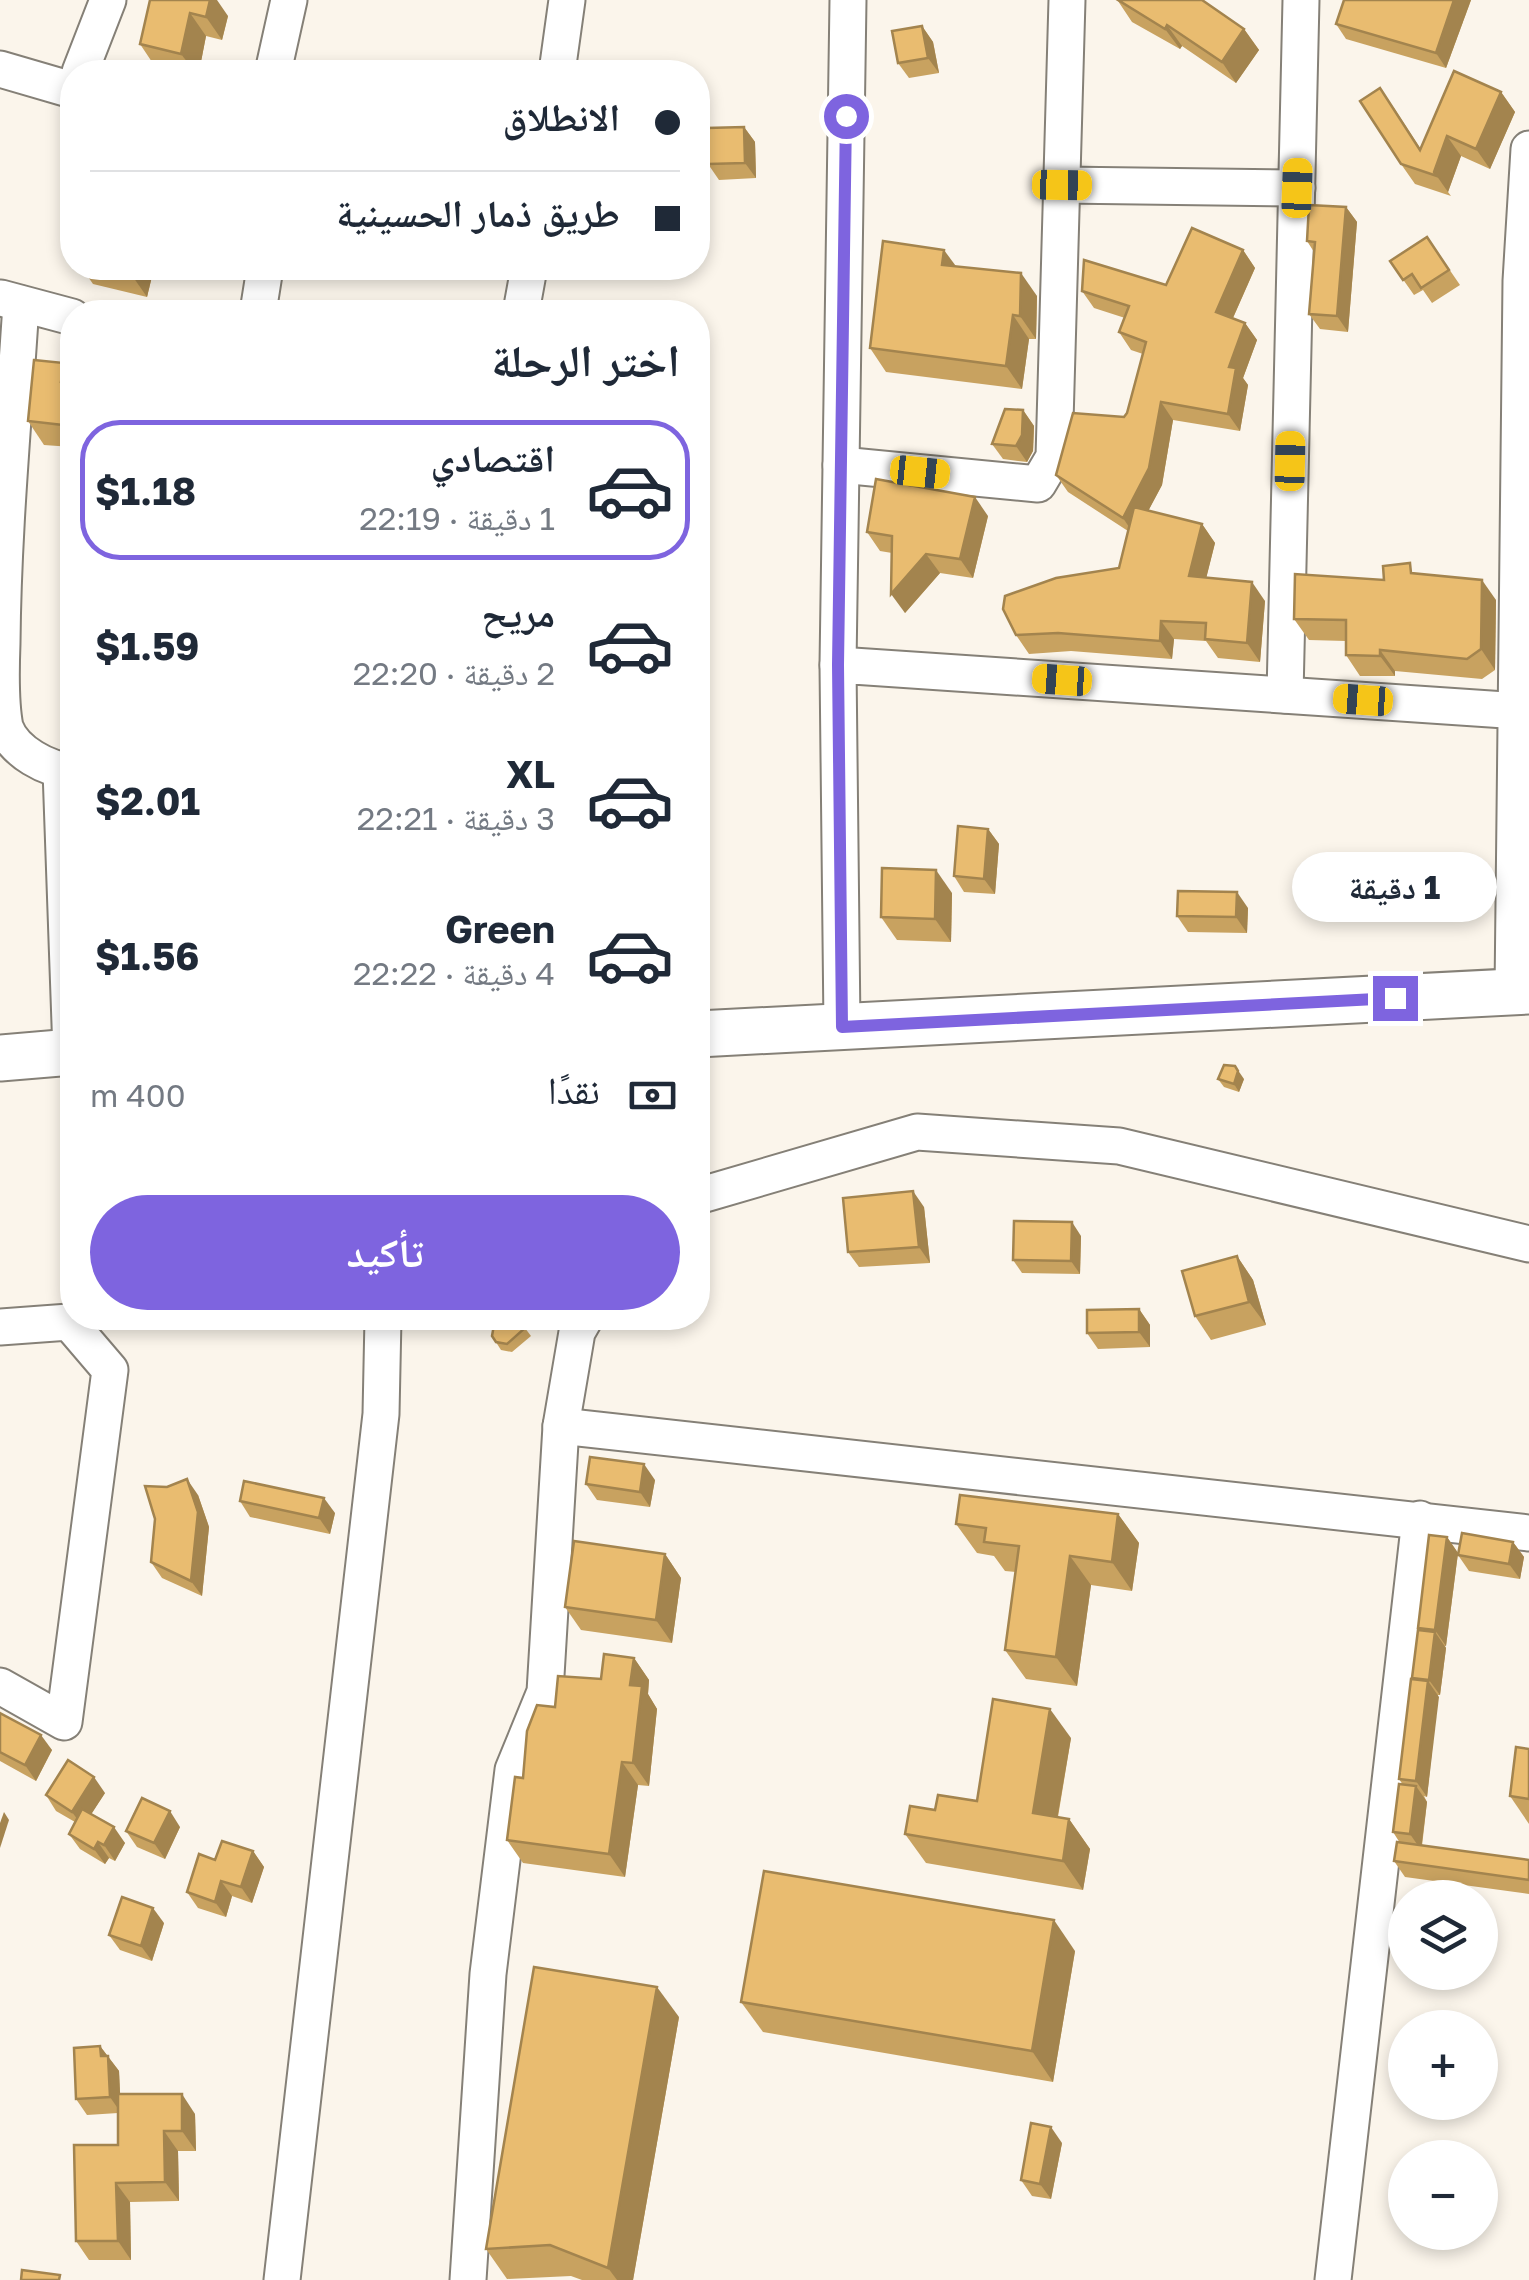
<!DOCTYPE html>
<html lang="ar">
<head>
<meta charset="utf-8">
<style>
	body { margin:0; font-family:"Golos Text","Noto Naskh Arabic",sans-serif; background:#f2f2f3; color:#1f2937; direction:rtl; height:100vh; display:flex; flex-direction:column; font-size:38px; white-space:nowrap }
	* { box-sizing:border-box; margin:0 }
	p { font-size:32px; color:#747a83 }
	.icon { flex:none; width:55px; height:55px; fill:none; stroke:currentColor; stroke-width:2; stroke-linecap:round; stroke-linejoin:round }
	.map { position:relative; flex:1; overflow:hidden; direction:ltr }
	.sheet { position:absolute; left:60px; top:300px; width:650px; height:1030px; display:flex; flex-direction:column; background:#fff; border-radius:40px; box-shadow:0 5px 15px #0003; direction:rtl }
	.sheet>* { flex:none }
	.hud { position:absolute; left:60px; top:60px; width:650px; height:220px; border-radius:40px; box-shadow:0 5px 15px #0003; direction:rtl; display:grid; align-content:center; height:220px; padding:0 30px; background:#fff }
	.fabs { position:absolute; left:1388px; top:1880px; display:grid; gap:20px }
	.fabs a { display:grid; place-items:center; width:110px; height:110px; border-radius:50%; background:#fff; box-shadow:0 5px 15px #0003; font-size:50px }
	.end { position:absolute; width:45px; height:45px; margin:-22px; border:12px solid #7e64df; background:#fff; box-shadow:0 0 0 5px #fff }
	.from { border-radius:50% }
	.bubble { position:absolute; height:70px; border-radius:35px; background:#fff; box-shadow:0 5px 15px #0003; font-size:32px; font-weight:700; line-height:70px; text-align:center; direction:rtl }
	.car { position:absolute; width:30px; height:60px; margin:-30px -15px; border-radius:12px; box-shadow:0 0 8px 2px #0007; background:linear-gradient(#f5c518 24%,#345 0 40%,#f5c518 0 76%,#345 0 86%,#f5c518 0) }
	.hud b { display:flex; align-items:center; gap:35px; height:95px; font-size:38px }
	.hud b+b { border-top:2px solid #e0e1e3 }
	.hud i { width:25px; height:25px; background:#1f2937 }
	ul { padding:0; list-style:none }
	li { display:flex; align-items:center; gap:30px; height:140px; margin:0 20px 15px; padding:0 10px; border:5px solid transparent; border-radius:40px }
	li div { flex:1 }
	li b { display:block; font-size:38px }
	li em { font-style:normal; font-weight:700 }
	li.active { border-color:#7e64df }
	li>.icon { width:90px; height:90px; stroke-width:1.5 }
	h2 { padding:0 30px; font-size:45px; line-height:120px }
	.pay { display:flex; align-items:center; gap:25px; height:110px; padding:0 30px; font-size:38px }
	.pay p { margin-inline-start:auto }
	.primary-button { display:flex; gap:20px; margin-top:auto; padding:20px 30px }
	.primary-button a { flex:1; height:115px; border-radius:60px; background:#7e64df; color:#fff; font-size:40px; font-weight:700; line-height:115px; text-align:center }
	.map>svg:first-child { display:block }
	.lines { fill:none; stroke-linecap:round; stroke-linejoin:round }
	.minor-casing { stroke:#858077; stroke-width:39 }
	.major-casing { stroke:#858077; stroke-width:49 }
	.minor { stroke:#fff; stroke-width:35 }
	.major { stroke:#fff; stroke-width:45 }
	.wall { fill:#c8a260 }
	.shaded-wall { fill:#a3844e }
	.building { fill:#e9bc70; stroke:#a3844e; stroke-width:2.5 }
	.route { stroke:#7e64df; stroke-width:12 }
</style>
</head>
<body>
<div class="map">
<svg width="1529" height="2280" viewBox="0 0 1529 2280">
	<rect width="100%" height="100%" fill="#fbf5eb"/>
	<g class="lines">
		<g class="minor-casing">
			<g id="minor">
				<polyline points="0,69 72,90"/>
				<polyline points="80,72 108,0"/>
				<polyline points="273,72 289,0"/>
				<polyline points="557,72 567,0"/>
				<polyline points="1062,185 1297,188"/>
				<polyline points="1,298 72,317"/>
				<path d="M21,304C14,416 3,530 2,643C1,669 0,702 5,727C14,752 48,770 72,771"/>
				<polyline points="258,312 265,268"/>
				<polyline points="521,312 529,268"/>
				<polyline points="841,465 1038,484 1054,457 1067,0"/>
				<polyline points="838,665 848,0"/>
				<polyline points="1285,695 1301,0"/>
				<polyline points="61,770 71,1052"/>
				<polyline points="1513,992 1521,281 1529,149"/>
				<polyline points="842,1027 838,665 1520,711"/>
				<polyline points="698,1196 917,1132 1119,1146 1529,1244"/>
				<polyline points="0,1327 69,1322 110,1370 64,1722 0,1686"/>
				<polyline points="561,1426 1529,1533"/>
				<polyline points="282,2280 381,1414 383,1318"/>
				<polyline points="468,2280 488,1974 513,1770 545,1692 561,1426 577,1332 585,1318"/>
				<polyline points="1333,2280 1420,1519"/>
			</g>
		</g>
		<g class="major-casing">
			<g id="major">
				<polyline points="698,1034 1529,991"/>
				<polyline points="0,1058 72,1052"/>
			</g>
		</g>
		<use href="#minor" class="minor"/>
		<use href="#major" class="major"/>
	</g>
	<g class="wall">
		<polygon points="150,0 228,16 222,40 206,36 199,72 178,72 156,68 140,44"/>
		<polygon points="1344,0 1471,0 1446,68 1346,39 1336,24"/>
		<polygon points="1118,1 1244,29 1259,50 1236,83 1182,46 1180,49 1132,22"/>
		<polygon points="922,26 933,42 939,73 909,78 898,63"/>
		<polygon points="1501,92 1515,112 1490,169 1461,156 1448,192 1451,196 1415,184 1401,164 1394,108 1420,148"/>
		<polygon points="744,127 755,142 756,178 719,180 708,164"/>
		<polygon points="1346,207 1357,222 1348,332 1320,329 1309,314 1314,252 1307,241"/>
		<polygon points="1427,237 1460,285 1432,303 1423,290 1414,295 1390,261"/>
		<polygon points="1243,250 1255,268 1233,318 1245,323 1257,340 1243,378 1248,385 1240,431 1173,420 1162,485 1148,511 1202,524 1215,543 1206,578 1265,601 1260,662 1218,658 1206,641 1174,639 1172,659 1071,651 1029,654 1016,635 1119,568 1128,531 1068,492 1056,475 1124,417 1127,413 1143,354 1131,350 1119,332 1125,318 1094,308 1082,291 1166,285"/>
		<polygon points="956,266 1037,296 1036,339 1029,339 1022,389 886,372 870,348"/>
		<polygon points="82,268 154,268 147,297 93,284"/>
		<polygon points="72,376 72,447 44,445 28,421"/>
		<polygon points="1023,410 1034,426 1033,451 1027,462 1003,459 992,444"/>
		<polygon points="988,516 973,578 940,573 905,613 892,553 880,551 867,532"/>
		<polygon points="1417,573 1496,600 1495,670 1482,679 1395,671 1395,676 1360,676 1346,655 1346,641 1309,640 1294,619 1384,580"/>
		<polygon points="988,829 999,844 995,894 964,892 954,876"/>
		<polygon points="952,893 951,942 897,940 881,917"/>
		<polygon points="1248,908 1247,933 1188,932 1177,916"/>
		<polygon points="1218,1079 1244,1079 1239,1092 1224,1087"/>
		<polygon points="924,1207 930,1263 859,1267 848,1252"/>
		<polygon points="1081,1236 1080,1274 1022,1273 1013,1260"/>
		<polygon points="1237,1256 1253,1280 1266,1325 1211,1340 1195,1316"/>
		<polygon points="1139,1309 1150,1325 1150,1347 1098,1349 1087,1333"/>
		<polygon points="525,1328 531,1336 512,1352 501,1350 492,1336"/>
		<polygon points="655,1480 650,1507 597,1500 586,1484"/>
		<polygon points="198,1495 209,1527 202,1596 162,1578 151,1562"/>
		<polygon points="240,1501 335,1513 330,1534 250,1517"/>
		<polygon points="1118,1514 1139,1543 1132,1591 1091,1585 1077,1686 1026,1679 1005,1650 1016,1572 1005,1571 994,1556 977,1553 956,1524"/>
		<polygon points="1447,1537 1458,1553 1446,1646 1445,1646 1446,1648 1440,1695 1438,1695 1427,1797 1424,1796 1427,1802 1422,1846 1529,1860 1529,1894 1405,1877 1394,1861 1400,1843 1393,1832 1403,1785 1399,1779 1419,1630 1418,1628"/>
		<polygon points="1513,1542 1524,1557 1520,1579 1469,1571 1458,1555"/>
		<polygon points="665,1554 681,1578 672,1643 581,1630 565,1607"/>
		<polygon points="634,1658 649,1680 648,1694 657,1709 649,1786 638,1785 625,1877 523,1863 507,1840 523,1778 555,1707 601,1679"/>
		<polygon points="0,1713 52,1750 36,1781 0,1761"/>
		<polygon points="1071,1738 1058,1817 1069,1819 1090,1849 1083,1890 926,1863 905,1834 935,1810 977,1801"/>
		<polygon points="1529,1749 1529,1824 1510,1796"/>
		<polygon points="105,1793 91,1814 125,1843 115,1861 109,1858 105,1864 80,1849 69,1834 75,1822 56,1811 46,1795"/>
		<polygon points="180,1827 165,1859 137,1847 126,1831"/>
		<polygon points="253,1851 264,1867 252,1903 232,1896 226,1917 198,1908 187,1892"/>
		<polygon points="164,1923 152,1961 120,1950 109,1935"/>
		<polygon points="1075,1951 1053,2082 763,2032 741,2002"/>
		<polygon points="679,2017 633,2280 582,2280 571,2276 507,2279 486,2249"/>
		<polygon points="100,2046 119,2071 120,2094 195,2114 196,2151 178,2151 179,2201 130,2202 131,2260 89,2260 76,2241 118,2145 118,2113 87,2115 76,2099"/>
		<polygon points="1062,2143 1051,2199 1032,2196 1021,2180"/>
	</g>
	<g class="shaded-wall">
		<polygon points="210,0 217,0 228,16 222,40 206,17"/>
		<polygon points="1454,0 1471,0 1446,68 1436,53"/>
		<polygon points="190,13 206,36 199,72 195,72 181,54"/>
		<polygon points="1167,25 1182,46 1180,49 1165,29"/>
		<polygon points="922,26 933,42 939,73 928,58"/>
		<polygon points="1244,29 1259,50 1236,83 1222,62"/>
		<polygon points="1501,92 1515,112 1490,169 1476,149"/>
		<polygon points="744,127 755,142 756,178 745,163"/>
		<polygon points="1447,136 1461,156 1448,192 1434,172"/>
		<polygon points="1346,207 1357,222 1348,332 1337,316"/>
		<polygon points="944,250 961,273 942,265"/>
		<polygon points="1243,250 1255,268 1228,329 1216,312"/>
		<polygon points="132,268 154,268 147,297 131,274"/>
		<polygon points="1021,273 1037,296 1036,339 1020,316"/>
		<polygon points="1013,315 1029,339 1022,389 1006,366"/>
		<polygon points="1245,323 1257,340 1243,378 1248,385 1240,431 1228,414 1229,367"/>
		<polygon points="64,363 72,376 72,398 61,382"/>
		<polygon points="1161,402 1173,420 1162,485 1135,536 1123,518"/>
		<polygon points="1023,410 1034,426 1033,451 1027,462 1016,446"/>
		<polygon points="975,497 988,516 973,578 960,559"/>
		<polygon points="1202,524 1215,543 1202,595 1189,576"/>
		<polygon points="926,554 940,573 905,613 891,594"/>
		<polygon points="1482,580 1496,600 1495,670 1481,649"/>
		<polygon points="1252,582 1265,601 1260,662 1247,643"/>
		<polygon points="1161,621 1174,639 1172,659 1160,641"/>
		<polygon points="1380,650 1395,671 1395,676 1380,656"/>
		<polygon points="988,829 999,844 995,894 984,879"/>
		<polygon points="936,870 952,893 951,942 935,919"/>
		<polygon points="1237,892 1248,908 1247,933 1236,917"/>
		<polygon points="1235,1066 1244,1079 1239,1092 1234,1084"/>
		<polygon points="913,1191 924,1207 930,1263 919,1247"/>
		<polygon points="1072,1222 1081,1236 1080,1274 1071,1261"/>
		<polygon points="1237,1256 1253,1280 1266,1325 1249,1302"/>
		<polygon points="1139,1309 1150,1325 1150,1347 1139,1332"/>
		<polygon points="644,1464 655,1480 650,1507 640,1492"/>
		<polygon points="187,1479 198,1495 209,1527 202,1596 191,1581"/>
		<polygon points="324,1498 335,1513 330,1534 319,1518"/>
		<polygon points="1118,1514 1139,1543 1132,1591 1112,1562"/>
		<polygon points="1447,1537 1458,1553 1446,1646 1435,1630"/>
		<polygon points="1513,1542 1524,1557 1520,1579 1509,1564"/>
		<polygon points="665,1554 681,1578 672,1643 656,1620"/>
		<polygon points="1070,1556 1091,1585 1077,1686 1056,1657"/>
		<polygon points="1435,1632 1446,1648 1440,1695 1429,1680"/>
		<polygon points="634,1658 649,1680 648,1694 657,1709 649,1786 633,1763 630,1685"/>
		<polygon points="1428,1681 1439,1697 1427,1797 1416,1781"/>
		<polygon points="1050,1709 1071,1738 1053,1843 1033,1813"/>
		<polygon points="41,1735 52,1750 36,1781 25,1765"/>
		<polygon points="622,1762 638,1785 625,1877 609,1854"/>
		<polygon points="94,1777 105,1793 83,1827 72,1812"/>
		<polygon points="1416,1786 1427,1802 1421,1850 1410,1834"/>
		<polygon points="170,1811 180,1827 165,1859 154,1843"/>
		<polygon points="4,1812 9,1820 0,1848 0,1823"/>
		<polygon points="1069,1819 1090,1849 1083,1890 1063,1861"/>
		<polygon points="114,1827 125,1843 115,1861 104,1845"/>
		<polygon points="98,1842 109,1858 105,1864 94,1849"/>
		<polygon points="253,1851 264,1867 252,1903 241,1887"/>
		<polygon points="221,1881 232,1896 226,1917 215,1902"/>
		<polygon points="153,1908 164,1923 152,1961 141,1946"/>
		<polygon points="1054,1920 1075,1951 1053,2082 1032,2051"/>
		<polygon points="657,1987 679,2017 633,2280 617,2280 608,2268"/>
		<polygon points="100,2046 119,2071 121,2113 110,2097"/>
		<polygon points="182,2094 195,2114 196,2151 182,2131"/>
		<polygon points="1051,2127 1062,2143 1051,2199 1040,2184"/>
		<polygon points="164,2131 178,2151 179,2201 165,2182"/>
		<polygon points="116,2183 130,2202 131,2260 118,2241"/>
	</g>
	<g class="building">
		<polygon points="150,0 210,0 206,17 190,13 181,54 140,44"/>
		<polygon points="1118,0 1202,0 1244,29 1222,62 1167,25 1165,29"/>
		<polygon points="1344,0 1454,0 1436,53 1336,24"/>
		<polygon points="922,26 928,58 898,63 892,31"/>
		<polygon points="1454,71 1501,92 1476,149 1447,136 1434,172 1437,176 1401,164 1360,101 1380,88 1420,150"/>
		<polygon points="744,127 745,163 708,164 707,128"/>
		<polygon points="1309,205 1346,207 1337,316 1309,314 1315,242 1307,241"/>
		<polygon points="1192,228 1243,250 1216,312 1245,323 1229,367 1236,368 1228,414 1161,402 1149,468 1123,518 1056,475 1073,413 1124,417 1127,413 1146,342 1119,332 1129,306 1082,291 1084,260 1166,285"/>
		<polygon points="1427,237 1449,270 1421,288 1412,274 1403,280 1390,261"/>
		<polygon points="883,241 944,250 942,265 1021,273 1020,316 1013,315 1006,366 870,348"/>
		<polygon points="106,268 132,268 131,274"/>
		<polygon points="34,360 64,363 61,382 72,383 72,426 28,421"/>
		<polygon points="1005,409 1023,410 1022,435 1016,446 992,444"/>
		<polygon points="876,479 975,497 960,559 926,554 891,594 892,536 867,532"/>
		<polygon points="1134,507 1202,524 1189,576 1252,582 1247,643 1205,639 1206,623 1161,621 1160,641 1058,633 1016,635 1003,609 1005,596 1056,578 1119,568"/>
		<polygon points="1410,563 1411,573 1482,580 1481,649 1467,659 1380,650 1380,656 1346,655 1346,620 1294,619 1295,574 1384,580 1383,566"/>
		<polygon points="958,826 988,829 984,879 954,876"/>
		<polygon points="882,868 936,870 935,919 881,917"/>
		<polygon points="1178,891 1237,892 1236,917 1177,916"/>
		<polygon points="1224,1065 1235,1066 1238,1071 1234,1084 1218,1079"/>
		<polygon points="913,1191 919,1247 848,1252 843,1198"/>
		<polygon points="1014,1221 1072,1222 1071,1261 1013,1260"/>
		<polygon points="1237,1256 1249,1302 1195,1316 1182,1271"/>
		<polygon points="1139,1309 1139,1332 1087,1333 1087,1310"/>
		<polygon points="501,1322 525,1328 507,1344 496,1342 492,1336 494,1325"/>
		<polygon points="590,1457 644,1464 640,1492 586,1484"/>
		<polygon points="187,1479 198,1512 191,1581 151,1562 155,1519 145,1486 167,1487"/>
		<polygon points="244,1481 324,1498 319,1518 240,1501"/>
		<polygon points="960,1495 1118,1514 1112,1562 1070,1556 1056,1657 1005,1650 1019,1546 984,1542 986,1528 956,1524"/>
		<polygon points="1462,1533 1513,1542 1509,1564 1458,1555"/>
		<polygon points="1429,1535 1447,1537 1435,1630 1418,1628"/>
		<polygon points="574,1541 665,1554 656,1620 565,1607"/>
		<polygon points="1418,1630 1435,1632 1429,1680 1412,1678"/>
		<polygon points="604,1654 634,1658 630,1685 642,1686 633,1763 622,1762 609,1854 507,1840 515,1777 523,1778 527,1731 537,1705 555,1707 558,1676 601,1679"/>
		<polygon points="1411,1679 1428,1681 1416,1781 1399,1779"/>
		<polygon points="993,1699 1050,1709 1033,1813 1069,1819 1063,1861 905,1834 910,1806 935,1810 938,1795 977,1801"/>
		<polygon points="0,1713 41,1735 25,1765 0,1752"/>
		<polygon points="1516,1747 1529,1749 1529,1799 1510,1796"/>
		<polygon points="68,1760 94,1777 72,1812 46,1795"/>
		<polygon points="1399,1784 1416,1786 1410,1834 1393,1832"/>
		<polygon points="142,1798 170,1811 154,1843 126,1831"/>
		<polygon points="82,1809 114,1827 104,1845 98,1842 94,1849 69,1834"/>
		<polygon points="222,1841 253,1851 241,1887 221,1881 215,1902 187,1892 199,1854 215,1860"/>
		<polygon points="1397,1842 1529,1860 1529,1880 1394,1861"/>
		<polygon points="764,1871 1054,1920 1032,2051 741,2002"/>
		<polygon points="122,1897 153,1908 141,1946 109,1935"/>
		<polygon points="534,1967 657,1987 608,2268 550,2245 486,2249"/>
		<polygon points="100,2046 101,2056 108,2056 110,2097 76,2099 74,2048"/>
		<polygon points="118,2094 182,2094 182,2131 164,2131 165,2182 116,2183 118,2241 76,2241 74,2145 118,2145"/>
		<polygon points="1031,2123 1051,2127 1040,2184 1021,2180"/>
		<polygon points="22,2270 60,2275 59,2280 21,2280"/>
	</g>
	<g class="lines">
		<polyline class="route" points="846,116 838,665 842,1027 1395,998"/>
	</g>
</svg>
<div class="fabs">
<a><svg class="icon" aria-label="layers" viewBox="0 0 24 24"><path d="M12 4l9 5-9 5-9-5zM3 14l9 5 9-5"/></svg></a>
<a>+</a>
<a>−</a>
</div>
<i class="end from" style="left:846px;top:116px"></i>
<i class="end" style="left:1395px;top:998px"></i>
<div class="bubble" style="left:1292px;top:852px;width:205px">1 دقيقة</div>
<i class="car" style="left:1062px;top:185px;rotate:91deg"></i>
<i class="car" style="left:1297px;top:188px;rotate:2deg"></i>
<i class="car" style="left:1290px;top:461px;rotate:1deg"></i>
<i class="car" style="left:920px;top:472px;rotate:96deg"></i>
<i class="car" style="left:1062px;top:680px;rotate:274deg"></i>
<i class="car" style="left:1363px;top:700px;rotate:274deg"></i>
<div class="hud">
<b><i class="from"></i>الانطلاق</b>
<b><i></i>طريق ذمار الحسينية</b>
</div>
<section class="sheet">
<h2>اختر الرحلة</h2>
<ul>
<li class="active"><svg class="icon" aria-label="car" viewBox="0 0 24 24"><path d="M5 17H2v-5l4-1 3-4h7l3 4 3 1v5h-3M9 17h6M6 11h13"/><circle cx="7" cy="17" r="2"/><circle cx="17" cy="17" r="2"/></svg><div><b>اقتصادي</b><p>1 دقيقة · 22:19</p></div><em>$1.18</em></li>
<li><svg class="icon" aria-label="car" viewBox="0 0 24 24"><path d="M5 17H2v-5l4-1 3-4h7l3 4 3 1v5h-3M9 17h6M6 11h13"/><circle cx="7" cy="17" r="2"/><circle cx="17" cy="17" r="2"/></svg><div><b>مريح</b><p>2 دقيقة · 22:20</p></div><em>$1.59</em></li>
<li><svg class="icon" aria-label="car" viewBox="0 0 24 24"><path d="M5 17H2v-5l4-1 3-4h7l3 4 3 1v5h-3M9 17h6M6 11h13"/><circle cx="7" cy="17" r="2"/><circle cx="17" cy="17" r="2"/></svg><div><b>XL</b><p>3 دقيقة · 22:21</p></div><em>$2.01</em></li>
<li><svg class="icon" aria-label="car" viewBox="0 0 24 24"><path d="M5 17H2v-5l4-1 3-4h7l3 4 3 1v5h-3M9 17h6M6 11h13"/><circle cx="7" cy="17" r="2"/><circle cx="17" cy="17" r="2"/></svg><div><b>Green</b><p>4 دقيقة · 22:22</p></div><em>$1.56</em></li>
</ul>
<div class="pay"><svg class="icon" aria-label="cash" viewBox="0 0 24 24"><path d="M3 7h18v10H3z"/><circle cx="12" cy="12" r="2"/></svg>نقدًا<p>400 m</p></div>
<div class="primary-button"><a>تأكيد</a></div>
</section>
</div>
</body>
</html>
